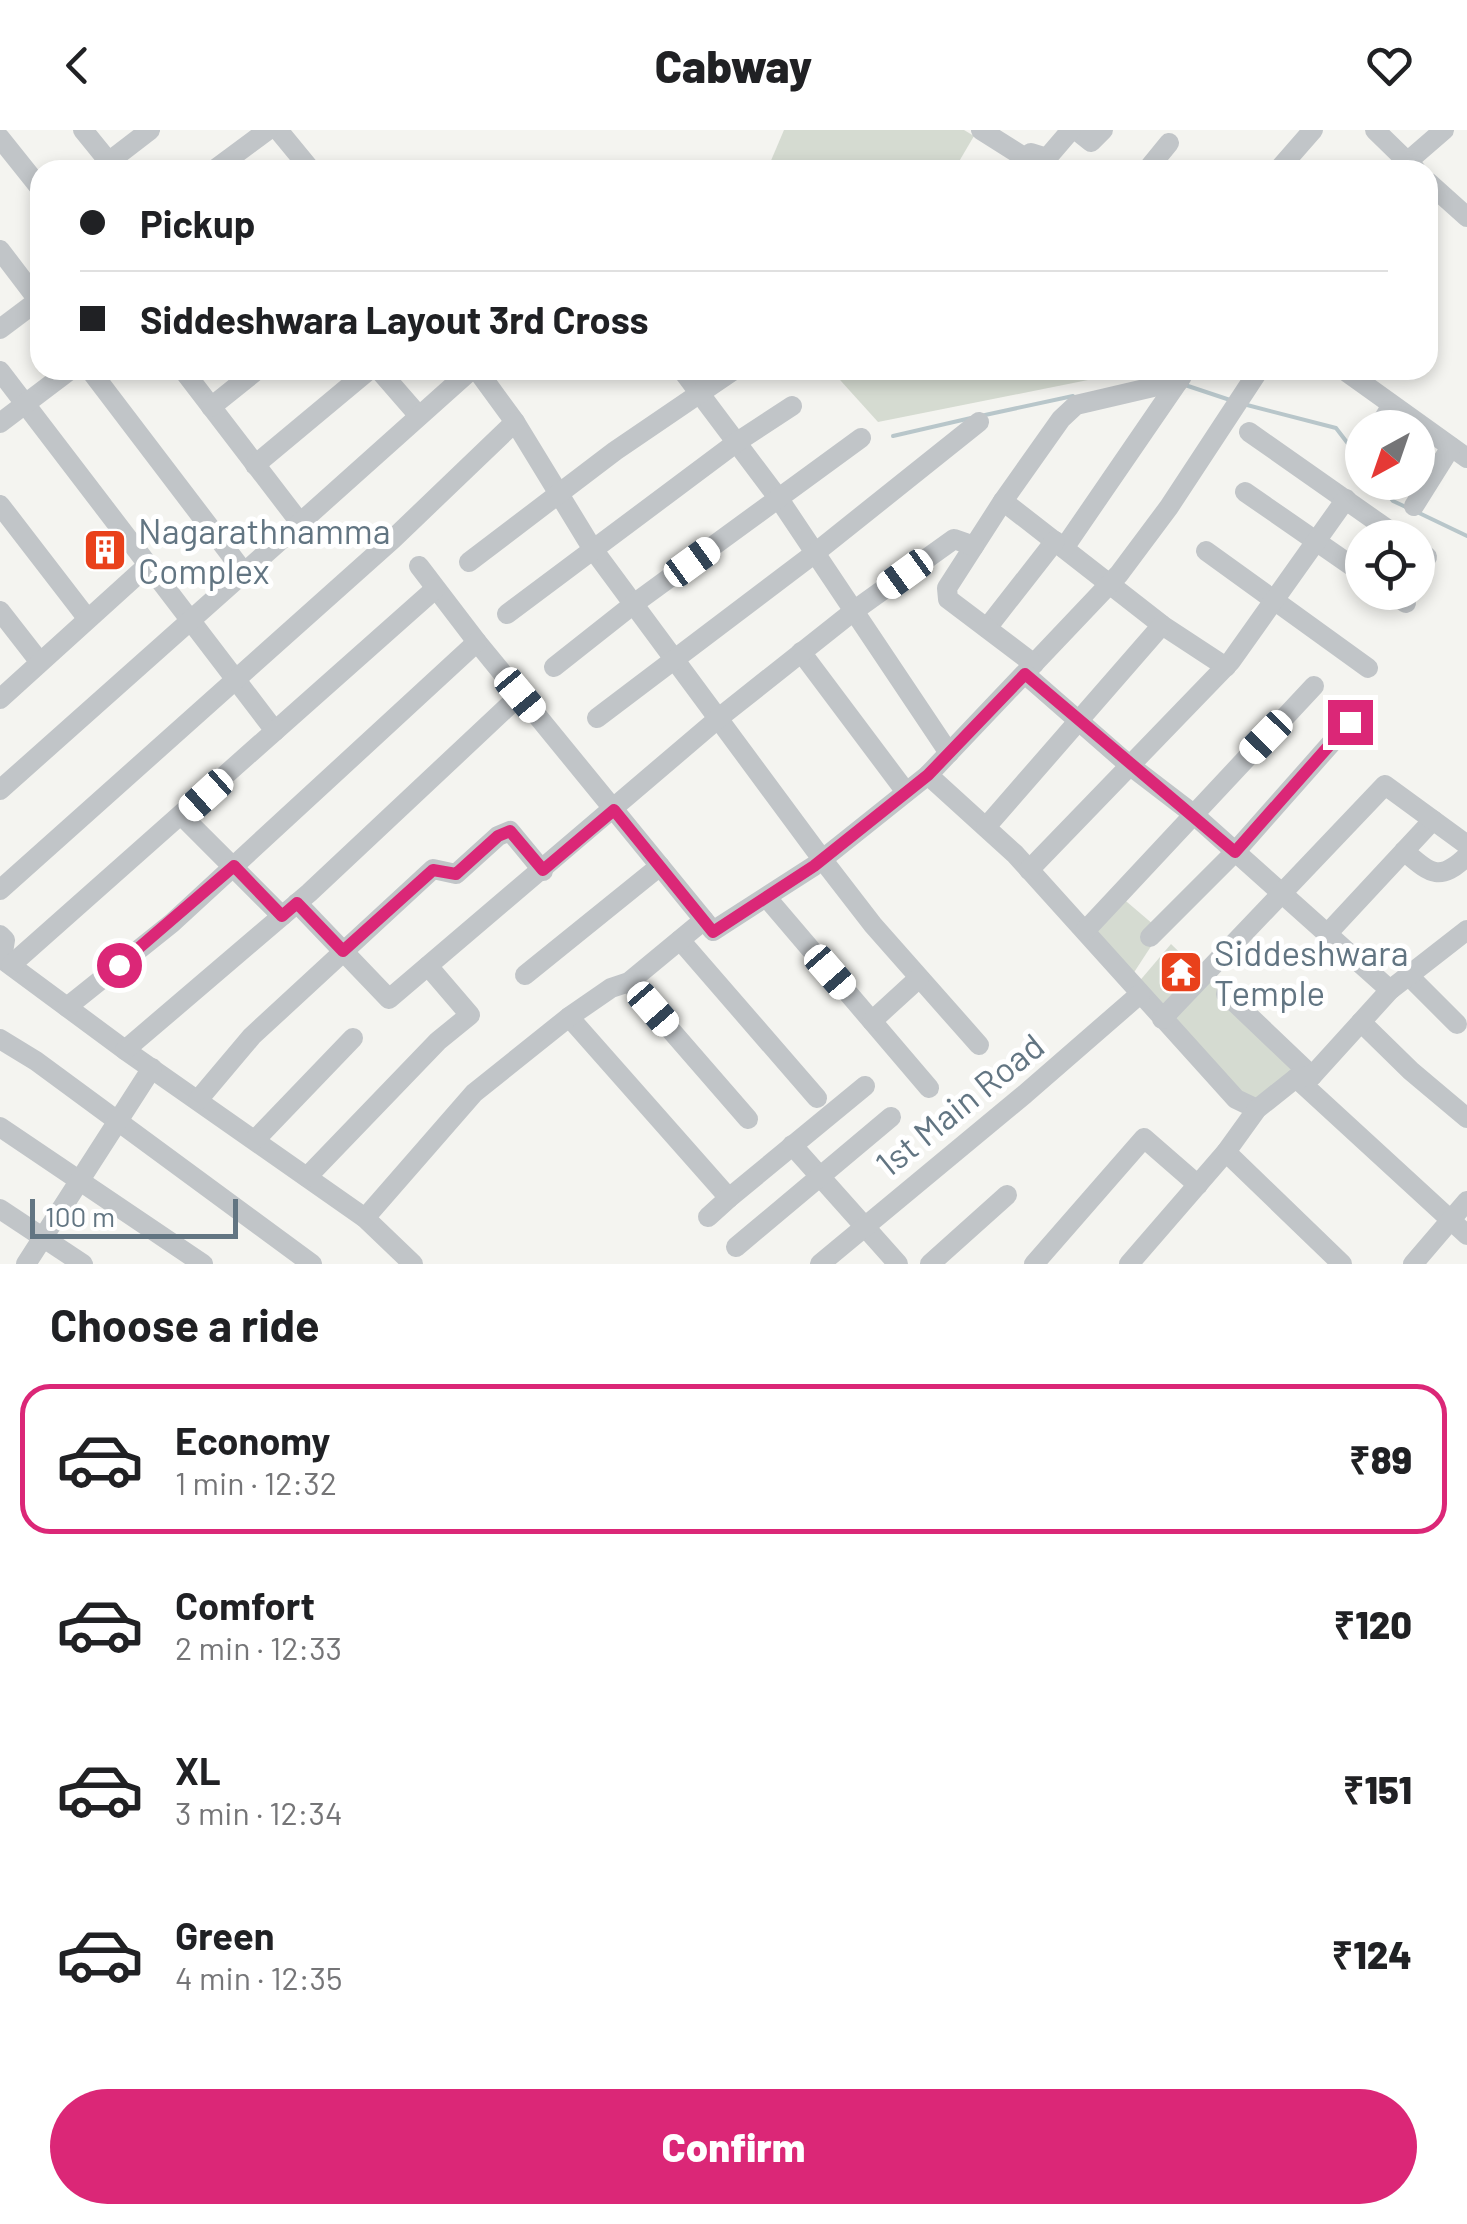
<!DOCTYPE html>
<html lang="en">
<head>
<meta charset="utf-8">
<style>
	body { margin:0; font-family:Barlow,sans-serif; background:#f6f6f6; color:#202124; height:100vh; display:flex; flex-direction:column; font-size:38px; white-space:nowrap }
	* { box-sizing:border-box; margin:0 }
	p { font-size:32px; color:#757577 }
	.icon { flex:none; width:55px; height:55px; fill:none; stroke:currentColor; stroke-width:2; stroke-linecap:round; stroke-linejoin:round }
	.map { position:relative; height:1134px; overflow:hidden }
	.drawer { display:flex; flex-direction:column; background:#fff; flex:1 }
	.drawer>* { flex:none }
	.hud { position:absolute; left:30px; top:30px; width:1408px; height:220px; border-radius:30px; box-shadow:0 5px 15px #0003; display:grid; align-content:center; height:220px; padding:0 50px; background:#fff }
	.needle { width:65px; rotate:220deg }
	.controls { position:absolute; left:1345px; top:280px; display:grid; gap:20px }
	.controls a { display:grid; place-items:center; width:90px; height:90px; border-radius:50%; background:#fff; box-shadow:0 5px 15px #0003; font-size:50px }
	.scale { position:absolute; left:30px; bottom:25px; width:208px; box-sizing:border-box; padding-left:10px; border:5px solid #627582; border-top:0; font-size:28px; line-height:35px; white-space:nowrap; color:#627582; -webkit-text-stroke:8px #fff; paint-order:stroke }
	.end { position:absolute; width:45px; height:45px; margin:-22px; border:12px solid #db2777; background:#fff; box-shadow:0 0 0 5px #fff }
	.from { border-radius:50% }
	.car { position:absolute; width:30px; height:60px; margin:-30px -15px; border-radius:12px; box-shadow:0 0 8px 2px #0007; background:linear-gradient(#fff 24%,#345 0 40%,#fff 0 76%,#345 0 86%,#fff 0) }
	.hud b { display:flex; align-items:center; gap:35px; height:95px; font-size:38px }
	.hud b+b { border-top:2px solid #e0e0e0 }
	.hud i { width:25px; height:25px; background:#202124 }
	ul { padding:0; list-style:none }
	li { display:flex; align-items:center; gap:30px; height:150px; margin:0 20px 15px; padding:0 30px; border:5px solid transparent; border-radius:30px }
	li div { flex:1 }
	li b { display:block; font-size:38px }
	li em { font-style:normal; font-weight:800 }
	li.on { border-color:#db2777 }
	li>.icon { width:90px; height:90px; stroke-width:1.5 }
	h2 { padding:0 50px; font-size:45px; line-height:120px }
	.action { display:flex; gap:20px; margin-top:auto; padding:20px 50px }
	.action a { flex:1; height:115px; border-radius:60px; background:#db2777; color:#fff; font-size:40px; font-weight:800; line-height:115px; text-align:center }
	header { display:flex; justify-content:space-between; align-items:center; height:130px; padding:0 50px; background:#fff; font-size:45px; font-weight:800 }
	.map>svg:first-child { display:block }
	.green { fill:#d5dbd1 }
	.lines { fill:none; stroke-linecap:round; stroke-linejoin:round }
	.stream { stroke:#b8c6ca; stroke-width:4 }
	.minor { stroke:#c1c5c8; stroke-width:20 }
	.route { stroke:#db2777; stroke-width:12 }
	.labels { text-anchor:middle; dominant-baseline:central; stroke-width:10; stroke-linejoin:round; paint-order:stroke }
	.poi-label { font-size:35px; fill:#627582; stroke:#fff; text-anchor:start }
	.street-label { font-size:35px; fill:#627582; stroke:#fff }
</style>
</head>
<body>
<header><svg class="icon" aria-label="back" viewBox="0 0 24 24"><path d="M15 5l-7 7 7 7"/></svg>Cabway<svg class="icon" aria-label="heart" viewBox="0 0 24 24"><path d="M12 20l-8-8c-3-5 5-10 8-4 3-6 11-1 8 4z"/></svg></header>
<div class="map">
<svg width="1467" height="1134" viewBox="0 0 1467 1134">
	<rect width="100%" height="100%" fill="#f4f4f0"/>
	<g class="green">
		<polygon points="784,0 964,0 974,6 954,40 767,40"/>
		<polygon points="831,240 1102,240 1098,248 878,292"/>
		<polygon points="1120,766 1161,801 1131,847 1090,801"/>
		<polygon points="1171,814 1296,935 1259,971 1239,965 1137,854"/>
	</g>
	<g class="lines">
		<g class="stream">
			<polyline points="1185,255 1233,271"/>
			<polyline points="1247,275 1336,298 1362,332"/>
			<polyline points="985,285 1073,266"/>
			<polyline points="893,306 971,288"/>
			<polyline points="1378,352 1393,371 1408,378"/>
			<polyline points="1417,382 1467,406"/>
		</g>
		<g class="minor">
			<polyline points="83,0 109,32"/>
			<polyline points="278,0 311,40"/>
			<polyline points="981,0 1038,36"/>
			<polyline points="1076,0 1091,12 1103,0"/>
			<polyline points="1375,0 1416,40"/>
			<polyline points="0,8 40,58"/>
			<polyline points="1407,32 1444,0"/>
			<polyline points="98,40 150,0"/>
			<polyline points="214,40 268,0"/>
			<polyline points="1020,40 1031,23 1047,28 1071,0"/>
			<polyline points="1147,40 1169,13"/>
			<polyline points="1278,40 1313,0"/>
			<polyline points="1428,52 1467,87"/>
			<polyline points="0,120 38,170"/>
			<polyline points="0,199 40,169"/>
			<polyline points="90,240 246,445"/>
			<polyline points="183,240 301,394"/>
			<polyline points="379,240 419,286"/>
			<polyline points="477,240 515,292 592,418 822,729 873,795 979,915"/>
			<polyline points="682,240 779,369 949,623"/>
			<polyline points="1344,240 1467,328"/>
			<polyline points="0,241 275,601"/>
			<polyline points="211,277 257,240"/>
			<polyline points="0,293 70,240"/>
			<polyline points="1378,298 1392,275"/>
			<polyline points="1249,302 1400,408"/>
			<polyline points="255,335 369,240"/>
			<polyline points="1245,362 1362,443"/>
			<polyline points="1003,371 1162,495 1226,537"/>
			<polyline points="0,375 87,488"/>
			<polyline points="1414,376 1451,317"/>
			<polyline points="1064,418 1182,246"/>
			<polyline points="1418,420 1427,427"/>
			<polyline points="1206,421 1368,538"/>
			<polyline points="469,432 615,321 734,240"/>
			<polyline points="419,436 477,512 713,801 814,736 928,645 1119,444 1169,377 1259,240"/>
			<polyline points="1390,462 1406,473"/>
			<polyline points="0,481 39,531"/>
			<polyline points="507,484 737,312 792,276"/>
			<polyline points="987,498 1055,411"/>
			<polyline points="801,522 906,662"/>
			<polyline points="1034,534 948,469 947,458 1003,371 1061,289 1076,275 1179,251"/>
			<polyline points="554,537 635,473 861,308"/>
			<polyline points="1025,544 1128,634 1192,683 1390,860"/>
			<polyline points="0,569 148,435"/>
			<polyline points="597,588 815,423 979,292"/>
			<polyline points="928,645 1015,724 1236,969 1257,979"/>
			<path d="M0,660C158,521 314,380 471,240"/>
			<polyline points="182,686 282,786"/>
			<polyline points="986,697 1162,495"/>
			<path d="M1404,721C1430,743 1439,753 1467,726"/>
			<polyline points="1029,740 1231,531 1346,369"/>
			<polyline points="0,760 393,409 515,292"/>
			<polyline points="767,768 929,958"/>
			<polyline points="297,773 389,869 720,587 855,480 954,409 974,416"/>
			<polyline points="1085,801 1314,556"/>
			<polyline points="1327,804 1433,690"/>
			<polyline points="0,805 5,810 2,829 125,920 365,1088 413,1134"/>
			<polyline points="1150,807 1235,722 1350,592"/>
			<polyline points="680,810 817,968"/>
			<polyline points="11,835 435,459"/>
			<polyline points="525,845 660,736"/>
			<polyline points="1408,845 1457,894"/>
			<polyline points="629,852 748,989"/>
			<polyline points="1226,864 1312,946"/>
			<polyline points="67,877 172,793 477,512"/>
			<polyline points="569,887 729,1068 865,956"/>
			<polyline points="1162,889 1385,655 1467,715"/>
			<polyline points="872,891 919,848"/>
			<polyline points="1361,892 1411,941 1467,988"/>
			<polyline points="0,909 36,931 312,1134"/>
			<polyline points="125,920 309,763 520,565"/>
			<polyline points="1296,948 1467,1105"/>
			<polyline points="198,970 252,906 433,739 456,744 498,706 510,701 543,741"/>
			<polyline points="0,997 203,1134"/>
			<polyline points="255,1010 353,908"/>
			<polyline points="792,1015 898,1134"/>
			<polyline points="1226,1022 1342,1134"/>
			<polyline points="307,1047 438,911 470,885 428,836"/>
			<polyline points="0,1079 83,1134"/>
			<polyline points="708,1087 729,1068"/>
			<polyline points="365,1088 474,963 569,887 611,858 629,852 704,790"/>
			<polyline points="736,1117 891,987"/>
			<polyline points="26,1134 152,938"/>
			<polyline points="820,1134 1025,964 1140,864"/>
			<polyline points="930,1134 1007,1065"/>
			<polyline points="1034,1134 1144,1008 1198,1055"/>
			<polyline points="1129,1134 1226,1022 1257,979 1296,948 1312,946 1390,860 1467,800"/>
			<polyline points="1413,1134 1467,1071"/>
		</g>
	</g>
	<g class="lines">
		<polyline class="route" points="119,835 234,736 282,786 297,773 343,821 433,740 456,744 498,706 510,701 543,740 614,680 713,802 814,736 928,645 1025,544 1235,722 1350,592"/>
	</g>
	<defs>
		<g id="building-square" transform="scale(2.25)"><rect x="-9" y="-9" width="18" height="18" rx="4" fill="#e9411b" stroke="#fff"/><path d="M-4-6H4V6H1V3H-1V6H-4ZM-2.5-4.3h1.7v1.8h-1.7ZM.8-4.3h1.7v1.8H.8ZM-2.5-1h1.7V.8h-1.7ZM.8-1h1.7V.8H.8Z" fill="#fff"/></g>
		<g id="temple-square" transform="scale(2.25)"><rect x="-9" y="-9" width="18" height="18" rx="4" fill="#e9411b" stroke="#fff"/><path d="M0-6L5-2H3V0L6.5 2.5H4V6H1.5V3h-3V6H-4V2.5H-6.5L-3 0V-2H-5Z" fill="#fff"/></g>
	</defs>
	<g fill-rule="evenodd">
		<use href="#building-square" x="105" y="420"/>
		<use href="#temple-square" x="1181" y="842"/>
	</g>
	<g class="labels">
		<g class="poi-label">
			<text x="138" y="400">Nagarathnamma<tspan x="138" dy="40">Complex</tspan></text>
			<text x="1214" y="822">Siddeshwara<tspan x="1214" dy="40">Temple</tspan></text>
		</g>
		<g class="street-label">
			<text transform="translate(959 974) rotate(-39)">1st Main Road</text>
		</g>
	</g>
</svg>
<div class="controls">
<a><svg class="needle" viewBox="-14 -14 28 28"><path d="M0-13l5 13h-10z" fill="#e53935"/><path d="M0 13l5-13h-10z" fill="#757577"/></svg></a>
<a><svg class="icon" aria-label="locate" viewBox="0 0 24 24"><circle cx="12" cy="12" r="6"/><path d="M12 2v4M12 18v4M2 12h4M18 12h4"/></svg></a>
</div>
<div class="scale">100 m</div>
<i class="end from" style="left:119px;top:835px"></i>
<i class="end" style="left:1350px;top:592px"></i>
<i class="car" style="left:692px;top:432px;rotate:54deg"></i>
<i class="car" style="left:905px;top:444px;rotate:234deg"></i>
<i class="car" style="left:520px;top:565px;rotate:140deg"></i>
<i class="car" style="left:1266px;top:607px;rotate:224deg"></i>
<i class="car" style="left:206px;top:665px;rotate:228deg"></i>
<i class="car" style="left:830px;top:842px;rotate:139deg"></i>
<i class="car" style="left:653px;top:879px;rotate:139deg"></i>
<div class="hud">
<b><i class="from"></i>Pickup</b>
<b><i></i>Siddeshwara Layout 3rd Cross</b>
</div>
</div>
<section class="drawer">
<h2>Choose a ride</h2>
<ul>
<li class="on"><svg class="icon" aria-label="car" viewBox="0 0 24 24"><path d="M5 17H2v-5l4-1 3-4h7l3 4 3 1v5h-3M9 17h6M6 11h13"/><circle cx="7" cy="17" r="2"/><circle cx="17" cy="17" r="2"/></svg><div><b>Economy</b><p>1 min · 12:32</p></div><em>₹89</em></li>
<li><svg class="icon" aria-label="car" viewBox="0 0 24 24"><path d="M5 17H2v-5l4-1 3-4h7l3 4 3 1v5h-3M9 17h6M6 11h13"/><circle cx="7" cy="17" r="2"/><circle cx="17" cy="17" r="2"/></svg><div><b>Comfort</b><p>2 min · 12:33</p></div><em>₹120</em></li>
<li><svg class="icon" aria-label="car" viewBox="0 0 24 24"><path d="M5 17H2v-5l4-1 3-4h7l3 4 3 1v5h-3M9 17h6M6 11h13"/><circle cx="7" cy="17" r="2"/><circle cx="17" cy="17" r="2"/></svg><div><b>XL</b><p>3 min · 12:34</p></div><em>₹151</em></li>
<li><svg class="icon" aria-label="car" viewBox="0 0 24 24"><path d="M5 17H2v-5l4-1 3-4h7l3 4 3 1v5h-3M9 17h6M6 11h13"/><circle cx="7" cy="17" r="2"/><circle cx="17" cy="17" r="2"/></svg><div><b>Green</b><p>4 min · 12:35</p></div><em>₹124</em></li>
</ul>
<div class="action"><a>Confirm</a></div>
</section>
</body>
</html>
